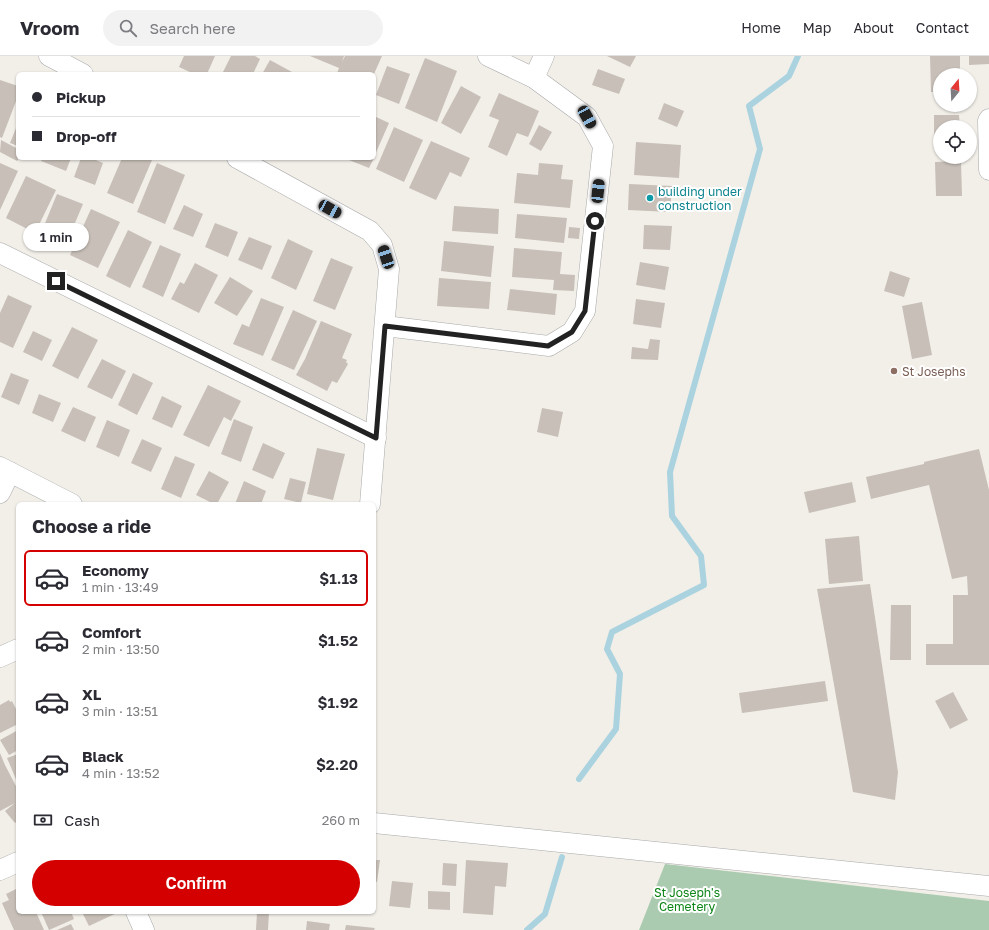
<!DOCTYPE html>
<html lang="en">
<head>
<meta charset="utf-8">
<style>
	body { margin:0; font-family:"Golos Text",sans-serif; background:#f2f2f3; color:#2b2b33; height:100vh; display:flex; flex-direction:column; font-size:15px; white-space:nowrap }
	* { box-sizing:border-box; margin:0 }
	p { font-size:13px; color:#7c7c81 }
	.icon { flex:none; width:22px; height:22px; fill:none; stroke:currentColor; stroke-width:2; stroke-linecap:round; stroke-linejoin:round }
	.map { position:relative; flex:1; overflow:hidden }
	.details { position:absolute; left:16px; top:446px; width:360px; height:412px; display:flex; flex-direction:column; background:#fff; border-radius:6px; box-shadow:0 1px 3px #0004 }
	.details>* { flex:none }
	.guide { position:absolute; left:16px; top:16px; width:360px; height:88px; border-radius:6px; box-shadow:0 1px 3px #0004; display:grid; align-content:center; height:88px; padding:0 16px; background:#fff }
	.needle { width:26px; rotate:18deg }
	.fabs { position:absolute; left:933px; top:12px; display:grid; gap:8px }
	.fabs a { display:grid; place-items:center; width:44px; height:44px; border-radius:50%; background:#fff; box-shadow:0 1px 3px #0004; font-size:20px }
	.end { position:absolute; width:18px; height:18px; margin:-9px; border:5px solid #222; background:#fff; box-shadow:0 0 0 2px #fff }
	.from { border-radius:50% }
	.bubble { position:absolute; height:28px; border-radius:14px; background:#fff; box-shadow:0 1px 3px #0004; font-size:13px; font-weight:600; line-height:28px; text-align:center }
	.car { position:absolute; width:12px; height:24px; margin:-12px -6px; border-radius:5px; box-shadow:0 0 3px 1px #0007; background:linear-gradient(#222 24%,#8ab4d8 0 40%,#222 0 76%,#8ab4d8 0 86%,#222 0) }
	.guide b { display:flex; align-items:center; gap:14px; height:38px; font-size:15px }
	.guide b+b { border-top:1px solid #e1e1e2 }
	.guide i { width:10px; height:10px; background:#2b2b33 }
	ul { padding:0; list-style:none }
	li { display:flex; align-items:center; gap:12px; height:56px; margin:0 8px 6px; padding:0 8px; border:2px solid transparent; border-radius:6px }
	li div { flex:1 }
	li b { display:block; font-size:15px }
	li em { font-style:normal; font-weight:600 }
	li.current { border-color:#d40000 }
	li>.icon { width:36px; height:36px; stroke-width:1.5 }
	h2 { padding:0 16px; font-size:18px; line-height:48px }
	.pay { display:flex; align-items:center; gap:10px; height:44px; padding:0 16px; font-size:15px }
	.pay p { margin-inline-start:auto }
	.action { display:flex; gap:8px; margin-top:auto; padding:8px 16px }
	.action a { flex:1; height:46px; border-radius:24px; background:#d40000; color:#fff; font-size:16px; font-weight:600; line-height:46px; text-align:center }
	header { display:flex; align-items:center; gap:24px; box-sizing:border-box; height:56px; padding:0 20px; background:#fff; border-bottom:1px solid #e1e1e2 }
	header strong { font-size:19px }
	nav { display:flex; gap:22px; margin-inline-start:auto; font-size:14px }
	.search { width:280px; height:36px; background:#f2f2f3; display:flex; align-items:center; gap:10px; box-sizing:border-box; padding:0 14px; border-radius:22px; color:#7c7c81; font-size:15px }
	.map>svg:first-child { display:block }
	.cemetery { fill:#aacbaf }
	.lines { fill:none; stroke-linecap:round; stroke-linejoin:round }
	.stream { stroke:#aad3df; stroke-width:6 }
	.building { fill:#c7bfb8 }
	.minor-casing { stroke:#a9a9a9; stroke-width:21 }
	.minor { stroke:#fff; stroke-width:20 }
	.route { stroke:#222; stroke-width:5 }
	.culture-dot { fill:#0f9aa8; stroke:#fff; stroke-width:1.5 }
	.education-dot { fill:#8d6e63; stroke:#fff; stroke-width:1.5 }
	.labels { text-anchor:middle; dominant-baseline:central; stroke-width:4; stroke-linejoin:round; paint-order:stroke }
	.culture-label { font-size:12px; fill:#0d838f; stroke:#fff; text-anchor:start }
	.education-label { font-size:12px; fill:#785e54; stroke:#fff; text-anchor:start }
	.park-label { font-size:12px; fill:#0c8416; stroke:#fff }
</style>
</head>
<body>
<header>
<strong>Vroom</strong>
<div class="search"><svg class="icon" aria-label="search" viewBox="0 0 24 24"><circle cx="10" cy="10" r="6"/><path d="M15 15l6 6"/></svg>Search here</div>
<nav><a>Home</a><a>Map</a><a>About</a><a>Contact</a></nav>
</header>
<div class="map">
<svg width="989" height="874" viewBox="0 0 989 874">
	<rect width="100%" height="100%" fill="#f2efe9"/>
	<polygon class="cemetery" points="665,808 989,845 989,874 639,874"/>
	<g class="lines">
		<g class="stream">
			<polyline points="579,723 616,673 620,618 607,593 612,576 704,529 701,500 672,460 670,416 760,93 749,50 789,20 798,0"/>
			<polyline points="527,874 545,858 562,801"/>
		</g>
	</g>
	<g class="building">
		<polygon points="184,0 215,0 207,18 194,18 179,11"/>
		<polygon points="231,0 255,0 260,3 253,18 222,18"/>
		<polygon points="310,0 344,0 342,6 345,0 382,0 374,18 338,18 337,17 339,12"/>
		<polygon points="607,0 636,0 630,11"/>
		<polygon points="930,0 960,0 960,19 940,19 940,36 931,36"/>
		<polygon points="969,0 989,0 989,8 969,9"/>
		<polygon points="425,2 457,15 437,66 405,52"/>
		<polygon points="270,4 292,16 291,18 262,18"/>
		<polygon points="387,10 410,18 399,48 376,39"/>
		<polygon points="598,13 625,23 619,38 592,29"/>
		<polygon points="0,24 18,30 18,40 2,82 0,81"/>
		<polygon points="461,30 481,41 461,78 441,67"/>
		<polygon points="499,37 539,55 528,81 517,77 507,100 488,91 499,64 489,60"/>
		<polygon points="664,47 684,55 677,71 658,63"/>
		<polygon points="934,59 959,59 960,71 940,71 940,93 934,93"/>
		<polygon points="374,60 389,67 374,101"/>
		<polygon points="18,67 18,90 10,87"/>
		<polygon points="539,69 552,76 541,95 529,88"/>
		<polygon points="394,71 423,84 404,126 376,113"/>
		<polygon points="1,84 18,93 19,102 17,105 0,96"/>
		<polygon points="431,85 470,102 461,121 450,116 436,144 409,132"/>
		<polygon points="636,86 681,89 679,122 634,119"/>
		<polygon points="42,102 71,102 66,115 41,105"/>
		<polygon points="81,102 91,102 103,107 95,129 74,121"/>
		<polygon points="122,102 148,102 152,104 133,148 107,137"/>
		<polygon points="344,102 374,102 369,112"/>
		<polygon points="961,105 962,140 936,140 935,106"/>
		<polygon points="0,107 18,115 0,154"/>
		<polygon points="157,107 185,119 165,168 137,156"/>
		<polygon points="539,107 563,109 561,123 573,124 570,152 514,147 517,117 538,119"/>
		<polygon points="26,120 56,134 35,177 6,162"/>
		<polygon points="629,128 672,130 670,156 628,154"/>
		<polygon points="57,138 83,148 64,193 39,182"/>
		<polygon points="184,149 203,158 193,181 173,173"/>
		<polygon points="454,150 499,153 498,178 452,175"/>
		<polygon points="91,153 120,166 98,212 70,199"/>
		<polygon points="517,158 567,162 564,187 515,182"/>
		<polygon points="215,167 238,176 228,201 205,191"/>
		<polygon points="644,169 672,170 670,194 643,193"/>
		<polygon points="569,171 580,172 579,183 568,182"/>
		<polygon points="128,174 152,186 130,232 106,220"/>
		<polygon points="249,181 272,190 262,214 238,204"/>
		<polygon points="288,183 313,195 296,234 271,222"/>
		<polygon points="444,185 494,190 491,221 441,215"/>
		<polygon points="160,189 181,198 163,241 142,231"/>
		<polygon points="514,192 562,196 560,218 575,219 574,235 553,234 554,224 512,221"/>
		<polygon points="331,202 353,211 335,254 313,245"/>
		<polygon points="640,206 669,211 665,234 636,229"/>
		<polygon points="195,207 218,219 199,257 171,243 180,226 184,228"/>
		<polygon points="890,215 910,222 904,241 884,235"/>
		<polygon points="230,221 253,235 237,260 214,247"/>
		<polygon points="439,222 491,226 489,253 437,250"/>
		<polygon points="510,233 557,238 555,259 507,254"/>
		<polygon points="8,239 32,250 13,292 0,286 0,257"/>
		<polygon points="261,242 284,251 263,300 233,288 242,268 249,271"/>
		<polygon points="636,243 665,247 661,272 633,268"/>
		<polygon points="922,246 932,299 912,303 902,250"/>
		<polygon points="293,254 317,265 294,314 271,304"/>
		<polygon points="321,265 352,278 342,302 347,304 346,306 348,308 337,327 332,325 327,335 296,319 305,303"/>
		<polygon points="72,271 98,284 78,323 52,310"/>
		<polygon points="33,275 52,284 42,305 23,296"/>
		<polygon points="650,283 660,284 658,304 631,303 632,291 648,293"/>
		<polygon points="102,303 126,315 112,343 87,331"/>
		<polygon points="11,317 29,324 19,349 1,341"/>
		<polygon points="133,317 153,327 137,359 118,349"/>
		<polygon points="208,329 241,345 231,365 224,361 209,391 183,379"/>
		<polygon points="39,338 61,347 53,366 32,357"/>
		<polygon points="162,340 182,350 172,372 152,363"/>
		<polygon points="73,351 96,361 85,386 61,375"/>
		<polygon points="542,352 563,356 558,381 537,376"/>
		<polygon points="234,363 253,371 241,406 221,398"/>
		<polygon points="107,364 130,374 119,401 96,391"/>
		<polygon points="142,383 162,392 151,416 131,407"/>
		<polygon points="263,387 285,397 273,423 252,414"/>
		<polygon points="317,392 345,398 333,444 307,438"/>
		<polygon points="979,393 989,434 989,609 926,609 926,588 953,588 953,539 968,539 967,520 952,523 929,429 871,443 866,421 924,408 924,406"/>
		<polygon points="175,400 195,408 181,442 161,433"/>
		<polygon points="209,415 229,426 217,448 214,448 196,439"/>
		<polygon points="290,422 306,426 301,447 284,443"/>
		<polygon points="244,425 266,435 261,448 235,448"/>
		<polygon points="852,426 856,446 809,457 804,436"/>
		<polygon points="859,480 863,525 829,528 825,483"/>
		<polygon points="870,528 898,716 895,744 853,736 817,533"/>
		<polygon points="891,549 911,549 911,604 890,604"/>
		<polygon points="825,625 828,645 742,657 739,637"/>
		<polygon points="953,636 968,664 950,673 935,645"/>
		<polygon points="9,644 10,646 12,645 18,657 18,668 0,677 0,649"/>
		<polygon points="18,674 18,694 9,699 0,684"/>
		<polygon points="0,697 5,709 18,734 18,765 15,767 5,755 15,747 0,755"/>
		<polygon points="18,698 18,728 7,702"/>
		<polygon points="374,804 380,804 377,826 374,825"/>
		<polygon points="466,804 508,807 506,831 495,830 493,859 463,857"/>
		<polygon points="443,807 457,808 456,830 442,829"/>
		<polygon points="392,825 413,827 410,852 389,850"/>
		<polygon points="18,832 18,856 36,856 44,874 14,874 2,847 9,844 6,838"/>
		<polygon points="428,835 450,836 450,854 428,853"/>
		<polygon points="41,856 71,856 74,863 49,874"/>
		<polygon points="82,856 119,856 89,870"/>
		<polygon points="257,856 269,856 268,874 256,874"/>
		<polygon points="307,865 330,868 329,874 306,874"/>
		<polygon points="71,868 74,874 57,874"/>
		<polygon points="346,869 375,872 374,874 345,874"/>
	</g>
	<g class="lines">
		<g class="minor-casing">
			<g id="minor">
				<polyline points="49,0 83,18"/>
				<polyline points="534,22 544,0"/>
				<polyline points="989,63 988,65 989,114"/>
				<polyline points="237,102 370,175 382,189 389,213 370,448"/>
				<polyline points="0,197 376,382"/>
				<polyline points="385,270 549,290 572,276 585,255 603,90 587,61 534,22 488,0"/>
				<polyline points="0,411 72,448"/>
				<polyline points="0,437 10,416"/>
				<polyline points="0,601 18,593"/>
				<polyline points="374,767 989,830"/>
				<polyline points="0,814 18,806"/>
				<polyline points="136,856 144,874"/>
			</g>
		</g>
		<use href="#minor" class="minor"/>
	</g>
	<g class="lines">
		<polyline class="route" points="56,225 376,382 385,270 548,290 572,276 585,255 595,165"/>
	</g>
	<circle class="culture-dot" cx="650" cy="142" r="4"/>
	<circle class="education-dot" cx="894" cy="315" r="4"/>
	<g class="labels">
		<g class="culture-label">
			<text x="658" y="135">building under<tspan x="658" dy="14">construction</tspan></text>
		</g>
		<g class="education-label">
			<text x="902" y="315">St Josephs</text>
		</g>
		<g class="park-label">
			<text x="687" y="836">St Joseph's<tspan x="687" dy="14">Cemetery</tspan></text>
		</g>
	</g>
</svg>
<div class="fabs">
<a><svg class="needle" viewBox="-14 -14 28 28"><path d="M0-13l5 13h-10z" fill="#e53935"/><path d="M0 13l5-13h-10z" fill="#7c7c81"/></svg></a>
<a><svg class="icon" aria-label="locate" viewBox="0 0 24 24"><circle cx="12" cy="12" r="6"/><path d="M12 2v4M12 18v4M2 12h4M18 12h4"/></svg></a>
</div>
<i class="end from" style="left:595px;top:165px"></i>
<i class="end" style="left:56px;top:225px"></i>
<div class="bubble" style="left:23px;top:167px;width:66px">1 min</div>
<i class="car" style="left:587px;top:61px;rotate:151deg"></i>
<i class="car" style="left:598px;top:135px;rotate:6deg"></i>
<i class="car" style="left:330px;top:153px;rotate:119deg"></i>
<i class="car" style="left:386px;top:201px;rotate:342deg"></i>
<div class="guide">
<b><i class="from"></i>Pickup</b>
<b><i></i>Drop-off</b>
</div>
<section class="details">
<h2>Choose a ride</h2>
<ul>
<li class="current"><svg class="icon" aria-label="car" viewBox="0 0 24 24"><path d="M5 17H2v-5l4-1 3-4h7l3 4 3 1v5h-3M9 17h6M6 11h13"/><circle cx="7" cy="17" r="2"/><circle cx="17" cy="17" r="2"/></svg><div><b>Economy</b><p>1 min · 13:49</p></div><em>$1.13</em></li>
<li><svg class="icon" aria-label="car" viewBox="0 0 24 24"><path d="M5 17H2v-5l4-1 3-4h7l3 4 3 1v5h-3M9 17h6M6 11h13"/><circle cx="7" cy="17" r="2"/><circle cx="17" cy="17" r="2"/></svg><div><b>Comfort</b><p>2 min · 13:50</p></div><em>$1.52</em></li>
<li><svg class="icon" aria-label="car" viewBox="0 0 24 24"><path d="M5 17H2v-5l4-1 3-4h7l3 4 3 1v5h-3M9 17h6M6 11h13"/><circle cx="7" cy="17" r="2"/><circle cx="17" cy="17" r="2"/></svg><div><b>XL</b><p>3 min · 13:51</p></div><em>$1.92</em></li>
<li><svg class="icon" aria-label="car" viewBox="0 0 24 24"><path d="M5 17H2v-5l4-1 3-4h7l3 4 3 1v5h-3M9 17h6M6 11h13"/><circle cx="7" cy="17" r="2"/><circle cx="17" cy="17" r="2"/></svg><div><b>Black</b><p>4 min · 13:52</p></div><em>$2.20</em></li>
</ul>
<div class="pay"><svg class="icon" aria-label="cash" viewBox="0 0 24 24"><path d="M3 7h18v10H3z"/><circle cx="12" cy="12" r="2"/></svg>Cash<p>260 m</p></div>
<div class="action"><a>Confirm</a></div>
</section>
</div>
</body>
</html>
